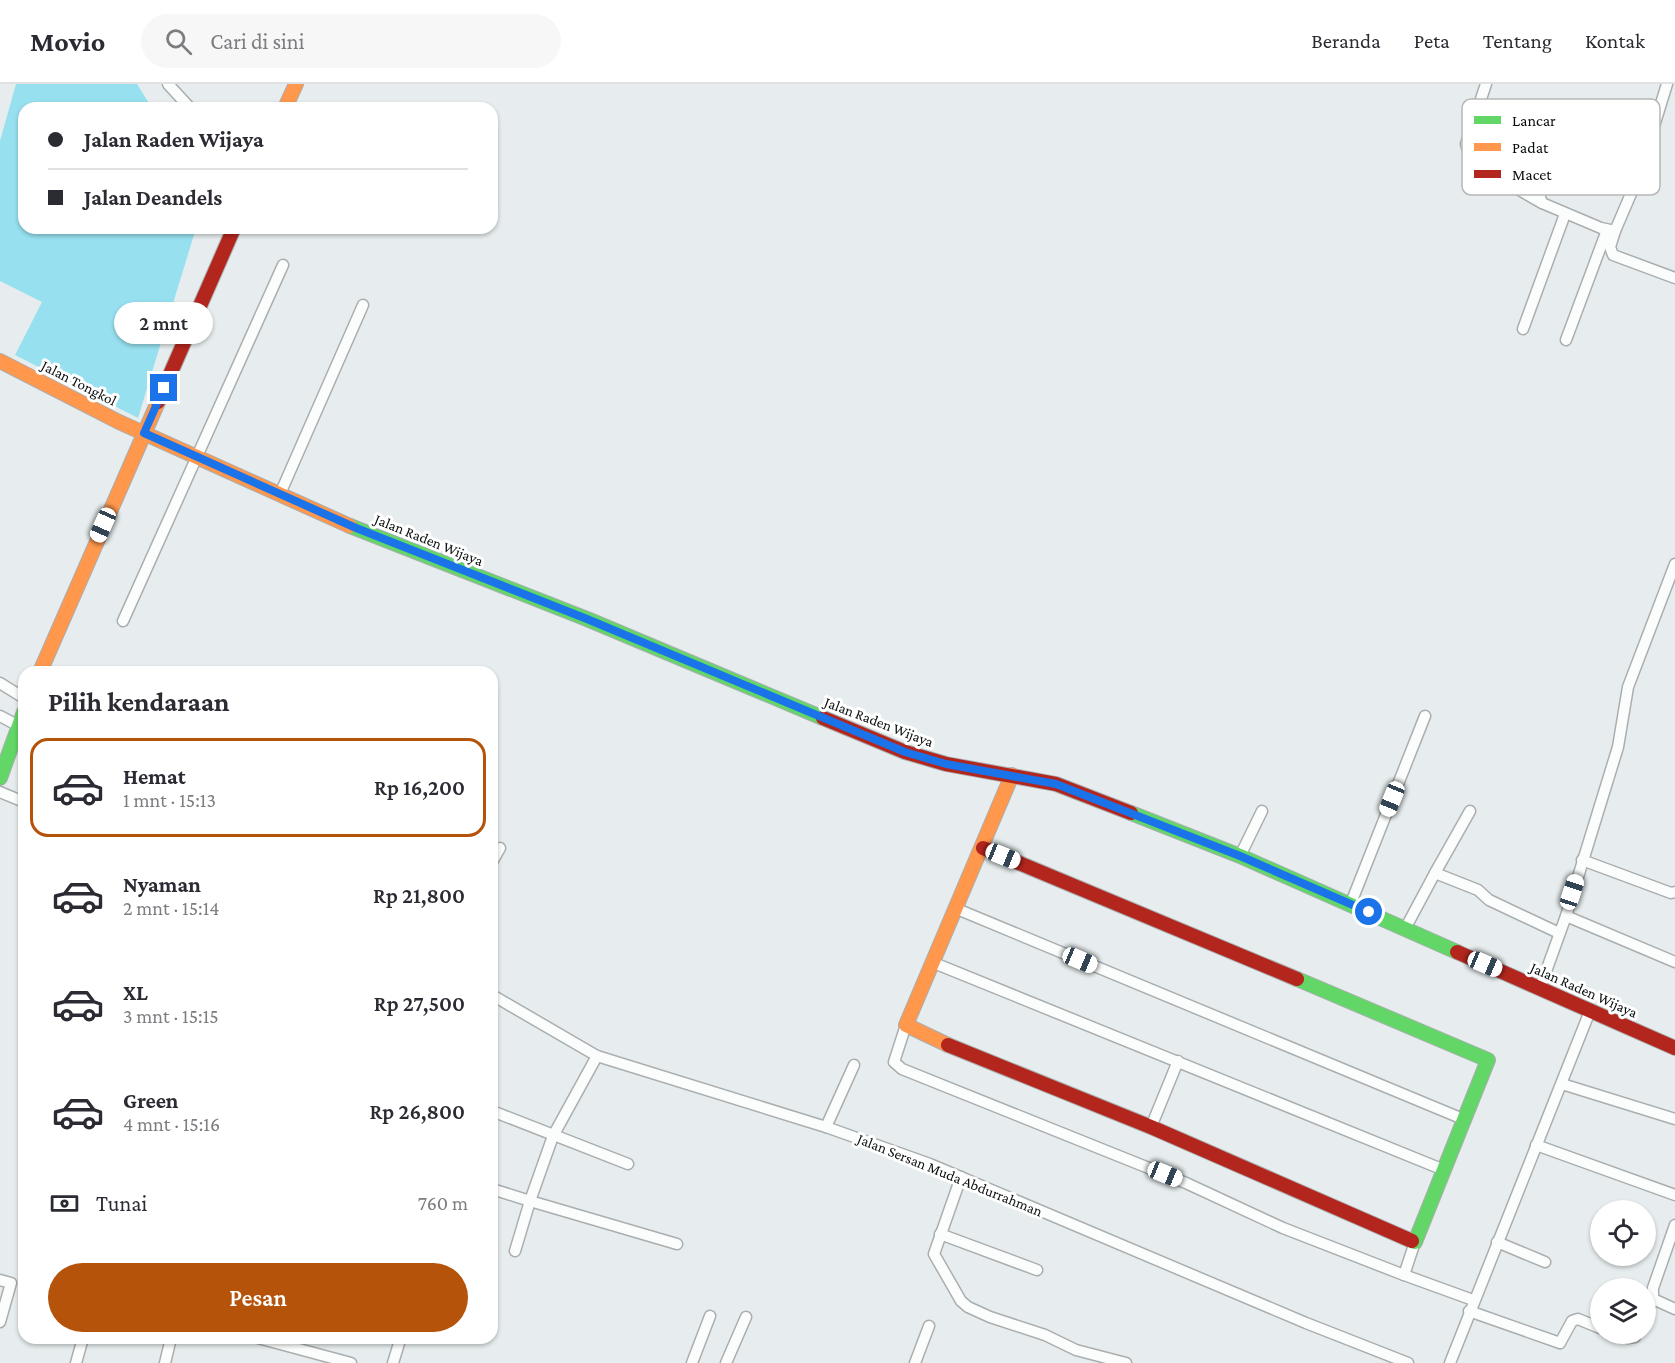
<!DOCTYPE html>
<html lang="id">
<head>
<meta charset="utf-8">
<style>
	body { margin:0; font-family:"Crimson Pro",serif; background:#f7f7f7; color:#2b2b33; height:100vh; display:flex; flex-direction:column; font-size:22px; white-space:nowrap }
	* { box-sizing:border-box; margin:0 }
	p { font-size:20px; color:#7c7c81 }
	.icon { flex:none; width:33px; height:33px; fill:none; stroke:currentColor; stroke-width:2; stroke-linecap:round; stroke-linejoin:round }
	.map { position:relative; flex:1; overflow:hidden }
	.drawer { position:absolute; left:18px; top:582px; width:480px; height:678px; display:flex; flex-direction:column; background:#fff; border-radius:18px; box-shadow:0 2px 4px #0004 }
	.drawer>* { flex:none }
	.hud { position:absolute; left:18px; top:18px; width:480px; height:132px; border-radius:18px; box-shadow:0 2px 4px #0004; display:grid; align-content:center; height:132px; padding:0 30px; background:#fff }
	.controls { position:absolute; left:1590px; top:1116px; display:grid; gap:12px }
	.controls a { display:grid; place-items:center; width:66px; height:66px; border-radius:50%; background:#fff; box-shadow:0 2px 4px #0004; font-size:30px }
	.end { position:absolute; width:27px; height:27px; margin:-14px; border:8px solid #1a73e8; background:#fff; box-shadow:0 0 0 3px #fff }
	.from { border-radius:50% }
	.bubble { position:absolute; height:42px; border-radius:21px; background:#fff; box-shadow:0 2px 4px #0004; font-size:20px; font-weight:600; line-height:42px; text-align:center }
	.car { position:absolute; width:18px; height:36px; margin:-18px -9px; border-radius:8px; box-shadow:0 0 4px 2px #0007; background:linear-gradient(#fff 24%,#345 0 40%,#fff 0 76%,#345 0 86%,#fff 0) }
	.hud b { display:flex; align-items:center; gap:21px; height:57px; font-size:22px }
	.hud b+b { border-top:2px solid #e1e1e2 }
	.hud i { width:15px; height:15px; background:#2b2b33 }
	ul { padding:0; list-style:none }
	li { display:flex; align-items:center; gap:18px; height:99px; margin:0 12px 9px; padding:0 18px; border:3px solid transparent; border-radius:18px }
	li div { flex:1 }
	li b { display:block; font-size:22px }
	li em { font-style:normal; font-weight:600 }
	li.current { border-color:#b45309 }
	li>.icon { width:54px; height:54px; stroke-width:1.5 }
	h2 { padding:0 30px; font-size:27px; line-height:72px }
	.pay { display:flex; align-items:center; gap:15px; height:66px; padding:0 30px; font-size:22px }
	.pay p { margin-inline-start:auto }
	.primary-button { display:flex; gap:12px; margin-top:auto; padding:12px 30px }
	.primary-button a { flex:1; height:69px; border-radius:36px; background:#b45309; color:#fff; font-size:24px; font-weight:600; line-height:69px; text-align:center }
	header { display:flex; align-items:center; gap:36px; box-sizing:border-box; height:84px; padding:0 30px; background:#fff; border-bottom:2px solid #e1e1e2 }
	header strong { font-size:28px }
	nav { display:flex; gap:33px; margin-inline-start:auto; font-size:21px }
	.search { width:420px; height:54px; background:#f7f7f7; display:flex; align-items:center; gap:15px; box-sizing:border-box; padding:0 21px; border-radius:33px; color:#7c7c81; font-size:22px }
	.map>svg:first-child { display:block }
	.green { fill:#97e0ef }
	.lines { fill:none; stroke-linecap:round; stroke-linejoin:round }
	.street-casing { stroke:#aaaeaf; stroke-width:13 }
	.fast-casing { stroke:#aaaeaf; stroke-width:16 }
	.slow-casing { stroke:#aaaeaf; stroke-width:16 }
	.jam-casing { stroke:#aaaeaf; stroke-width:16 }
	.street { stroke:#fbfcfc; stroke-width:10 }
	.fast { stroke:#63d668; stroke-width:14 }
	.slow { stroke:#ff974d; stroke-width:14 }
	.jam { stroke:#b3261e; stroke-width:14 }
	.route { stroke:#1a73e8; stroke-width:8 }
	.labels { text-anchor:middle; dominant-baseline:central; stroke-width:6; stroke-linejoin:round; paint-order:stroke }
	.street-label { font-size:15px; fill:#0b0e0f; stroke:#fff }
	.key { fill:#fff; stroke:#b6b7b7; stroke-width:1.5 }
	.key-label { font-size:16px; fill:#0b0e0f }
</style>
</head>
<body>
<header>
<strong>Movio</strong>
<div class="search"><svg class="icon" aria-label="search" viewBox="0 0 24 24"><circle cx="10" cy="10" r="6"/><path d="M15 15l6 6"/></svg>Cari di sini</div>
<nav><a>Beranda</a><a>Peta</a><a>Tentang</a><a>Kontak</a></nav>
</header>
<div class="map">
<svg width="1675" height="1279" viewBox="0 0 1675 1279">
	<rect width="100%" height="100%" fill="#e7edee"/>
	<polygon class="green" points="16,0 137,0 152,24 24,24 24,144 196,144 138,334 15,271 42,218 0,197 0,57"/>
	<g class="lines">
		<g class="street-casing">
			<g id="street">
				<polyline points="168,0 190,24"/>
				<polyline points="1486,0 1466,60 1472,79 1542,119"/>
				<polyline points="1596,34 1562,29 1559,32 1537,93 1536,101 1542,119 1601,144 1615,147 1610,163 1613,171 1675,194"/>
				<polyline points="1615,147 1639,91 1667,0"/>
				<polyline points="1523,245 1565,130"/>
				<polyline points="1566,256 1607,146"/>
				<polyline points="280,410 363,221"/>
				<polyline points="123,537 283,181"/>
				<polyline points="0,599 24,614"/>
				<polyline points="0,632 19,642"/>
				<polyline points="0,708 24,718"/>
				<polyline points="1240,772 1262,727"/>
				<polyline points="1582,776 1671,809 1675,808"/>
				<polyline points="492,778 500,764"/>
				<polyline points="1435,789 1470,727"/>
				<polyline points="1351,819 1425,632"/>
				<polyline points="957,825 1463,1035"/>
				<polyline points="1566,832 1675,878"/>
				<polyline points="1405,845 1435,789 1478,806 1489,816 1559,849"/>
				<polyline points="934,879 1444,1086"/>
				<polyline points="1540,904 1566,832 1618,663 1628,603 1675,480"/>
				<polyline points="492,911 597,972 826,1043 930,1080 1306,1239 1408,1279"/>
				<polyline points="906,941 894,978 902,985 1186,1099 1283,1144 1404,1191"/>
				<polyline points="1562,1000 1675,1035"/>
				<polyline points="492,1027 628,1080"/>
				<polyline points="826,1043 854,981"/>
				<polyline points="1151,1043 1178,977"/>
				<polyline points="1536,1061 1675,1111"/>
				<polyline points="961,1093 934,1170 961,1217 968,1223 990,1233 1045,1251 1076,1266 1126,1279"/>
				<polyline points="492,1105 530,1117 553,1052 597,972"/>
				<polyline points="940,1150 1037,1186"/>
				<polyline points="1415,1158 1404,1191 1473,1216"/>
				<polyline points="1497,1158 1545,1178"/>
				<polyline points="515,1167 530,1117 677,1160"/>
				<polyline points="0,1196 11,1199 0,1238"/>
				<polyline points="1653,1215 1675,1225"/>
				<polyline points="1469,1227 1560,1259 1572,1237 1578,1235 1600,1244"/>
				<polyline points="1646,1230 1653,1215 1653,1204 1675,1141"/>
				<polyline points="1616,1250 1628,1254 1635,1253 1636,1250"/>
				<polyline points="258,1254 351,1279"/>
				<polyline points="76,1279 83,1254"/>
				<polyline points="165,1279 171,1254"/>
				<polyline points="393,1279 400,1256"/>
				<polyline points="692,1279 710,1232"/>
				<polyline points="726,1279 746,1233"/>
				<polyline points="915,1279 929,1242"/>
				<polyline points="1450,1279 1590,927"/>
			</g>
		</g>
		<g class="fast-casing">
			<g id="fast">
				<polyline points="350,442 587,535 823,634"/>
				<polyline points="0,694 24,628"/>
				<polyline points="1131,729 1240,772 1457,868"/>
				<polyline points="1297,895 1488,976 1415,1158 1412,1157"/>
			</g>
		</g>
		<g class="slow-casing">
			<g id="slow">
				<polyline points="285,24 296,0"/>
				<polyline points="0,277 119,338 350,442"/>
				<polyline points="40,588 158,318"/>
				<polyline points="948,961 906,941 1012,691"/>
			</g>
		</g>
		<g class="jam-casing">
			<g id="jam">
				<polyline points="158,318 234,144"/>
				<polyline points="823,634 905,668 946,680 1056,700 1131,729"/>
				<polyline points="983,764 1297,895"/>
				<polyline points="1457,868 1675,964"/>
				<polyline points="948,961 1151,1043 1412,1157"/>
			</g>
		</g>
		<use href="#street" class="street"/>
		<use href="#fast" class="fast"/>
		<use href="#slow" class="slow"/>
		<use href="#jam" class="jam"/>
	</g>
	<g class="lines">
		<polyline class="route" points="164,304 144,349 356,444 587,535 905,668 946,680 1056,700 1240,772 1369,828"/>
	</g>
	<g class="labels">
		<g class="street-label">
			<text transform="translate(79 299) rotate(27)">Jalan Tongkol</text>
			<text transform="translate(429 456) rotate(22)">Jalan Raden Wijaya</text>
			<text transform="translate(879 638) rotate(21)">Jalan Raden Wijaya</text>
			<text transform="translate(1584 906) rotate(24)">Jalan Raden Wijaya</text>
			<text transform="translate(950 1091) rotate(22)">Jalan Sersan Muda Abdurrahman</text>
		</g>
	</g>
	<rect x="1462" y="15" width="198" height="96" rx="9" class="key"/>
	<rect x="1474" y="32" width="27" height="8" fill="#63d668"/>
	<rect x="1474" y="59" width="27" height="8" fill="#ff974d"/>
	<rect x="1474" y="86" width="27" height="8" fill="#b3261e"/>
	<g class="key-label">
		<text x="1512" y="42">Lancar</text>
		<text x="1512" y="69">Padat</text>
		<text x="1512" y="96">Macet</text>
	</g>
</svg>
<div class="controls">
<a><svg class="icon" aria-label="locate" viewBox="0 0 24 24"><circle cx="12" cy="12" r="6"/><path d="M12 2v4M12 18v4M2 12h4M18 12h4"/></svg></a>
<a><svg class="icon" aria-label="layers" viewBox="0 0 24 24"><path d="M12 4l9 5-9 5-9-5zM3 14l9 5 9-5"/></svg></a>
</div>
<i class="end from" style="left:1369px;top:828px"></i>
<i class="end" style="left:164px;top:304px"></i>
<div class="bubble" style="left:114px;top:218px;width:99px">2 mnt</div>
<i class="car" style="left:103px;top:441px;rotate:204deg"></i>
<i class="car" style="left:1392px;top:715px;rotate:202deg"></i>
<i class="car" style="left:1003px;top:772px;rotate:112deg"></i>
<i class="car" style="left:1572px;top:808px;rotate:18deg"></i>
<i class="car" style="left:1080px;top:876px;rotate:113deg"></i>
<i class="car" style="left:1485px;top:880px;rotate:113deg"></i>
<i class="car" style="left:1165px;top:1090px;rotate:112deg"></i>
<div class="hud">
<b><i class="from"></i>Jalan Raden Wijaya</b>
<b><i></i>Jalan Deandels</b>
</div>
<section class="drawer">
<h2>Pilih kendaraan</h2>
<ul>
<li class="current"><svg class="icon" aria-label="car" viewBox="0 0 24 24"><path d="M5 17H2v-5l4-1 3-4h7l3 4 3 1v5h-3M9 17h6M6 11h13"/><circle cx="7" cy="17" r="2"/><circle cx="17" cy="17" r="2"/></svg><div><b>Hemat</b><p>1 mnt · 15:13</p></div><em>Rp 16,200</em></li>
<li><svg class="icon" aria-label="car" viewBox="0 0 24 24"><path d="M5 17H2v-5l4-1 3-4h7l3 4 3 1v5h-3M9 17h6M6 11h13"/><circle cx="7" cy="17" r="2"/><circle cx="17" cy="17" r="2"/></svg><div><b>Nyaman</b><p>2 mnt · 15:14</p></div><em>Rp 21,800</em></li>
<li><svg class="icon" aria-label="car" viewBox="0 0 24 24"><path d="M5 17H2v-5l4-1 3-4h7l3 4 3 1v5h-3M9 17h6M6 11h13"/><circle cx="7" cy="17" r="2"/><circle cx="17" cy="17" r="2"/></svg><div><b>XL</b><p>3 mnt · 15:15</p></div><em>Rp 27,500</em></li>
<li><svg class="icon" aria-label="car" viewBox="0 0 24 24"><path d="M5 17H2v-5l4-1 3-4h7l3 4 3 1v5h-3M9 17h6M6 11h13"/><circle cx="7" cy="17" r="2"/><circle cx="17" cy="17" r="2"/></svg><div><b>Green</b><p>4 mnt · 15:16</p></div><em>Rp 26,800</em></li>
</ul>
<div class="pay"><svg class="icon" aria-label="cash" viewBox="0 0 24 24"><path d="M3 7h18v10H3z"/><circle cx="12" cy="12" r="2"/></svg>Tunai<p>760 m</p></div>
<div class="primary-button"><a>Pesan</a></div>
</section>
</div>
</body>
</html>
